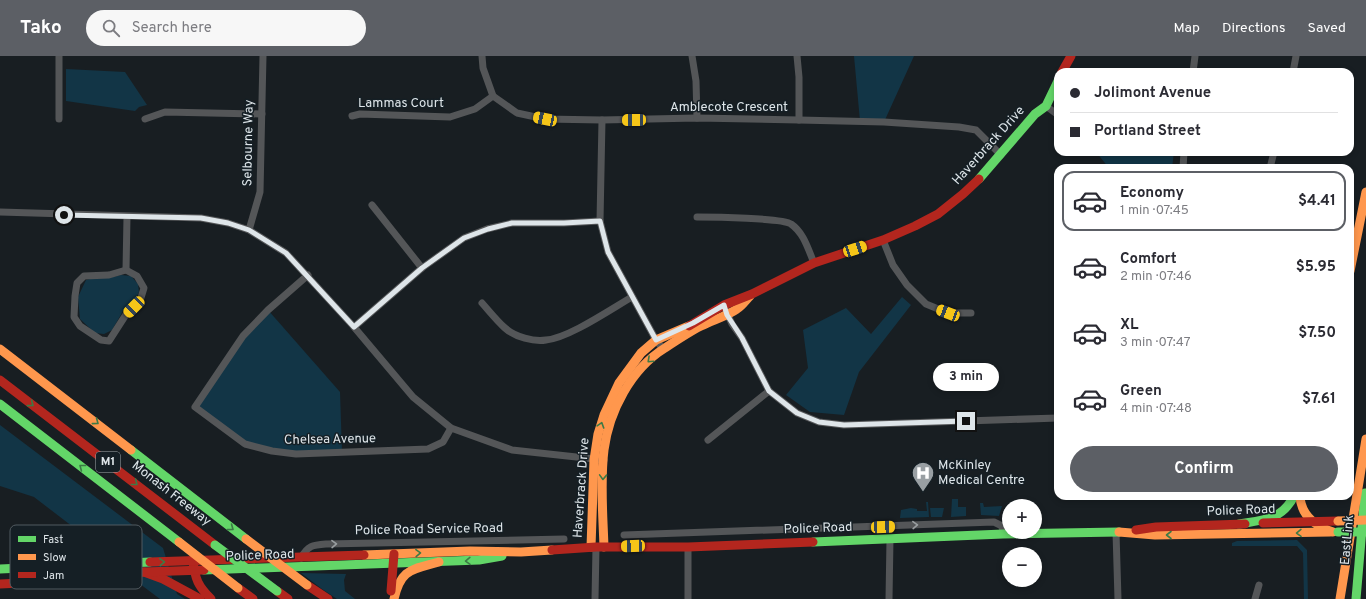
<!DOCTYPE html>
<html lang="en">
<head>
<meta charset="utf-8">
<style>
	body { margin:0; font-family:Overpass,sans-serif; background:#f7f7f7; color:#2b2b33; height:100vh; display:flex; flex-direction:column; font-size:15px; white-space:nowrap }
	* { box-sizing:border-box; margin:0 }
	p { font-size:13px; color:#7c7c81 }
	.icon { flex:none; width:22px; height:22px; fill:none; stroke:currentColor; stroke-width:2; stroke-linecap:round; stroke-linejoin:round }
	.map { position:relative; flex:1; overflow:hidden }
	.panel { position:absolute; left:1054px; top:108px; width:300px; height:336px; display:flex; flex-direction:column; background:#fff; border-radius:12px; box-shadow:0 2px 6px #0003 }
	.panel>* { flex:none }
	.banner { position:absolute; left:1054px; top:12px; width:300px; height:88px; border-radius:12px; box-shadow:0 2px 6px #0003; display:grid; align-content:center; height:88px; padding:0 16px; background:#fff }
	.buttons { position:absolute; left:1002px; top:443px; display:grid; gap:8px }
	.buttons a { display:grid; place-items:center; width:40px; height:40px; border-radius:50%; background:#fff; box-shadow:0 2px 6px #0003; font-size:20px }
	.end { position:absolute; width:18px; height:18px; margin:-9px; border:5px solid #dee5e9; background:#111; box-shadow:0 0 0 2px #111 }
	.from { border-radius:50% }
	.bubble { position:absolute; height:28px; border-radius:14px; background:#fff; box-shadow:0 2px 6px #0003; font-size:13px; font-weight:700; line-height:28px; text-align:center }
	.car { position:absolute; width:12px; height:24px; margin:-12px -6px; border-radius:5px; box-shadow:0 0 3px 1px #0007; background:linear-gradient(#f5c518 24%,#345 0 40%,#f5c518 0 76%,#345 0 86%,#f5c518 0) }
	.banner b { display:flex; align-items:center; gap:14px; height:38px; font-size:15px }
	.banner b+b { border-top:1px solid #e1e1e2 }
	.banner i { width:10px; height:10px; background:#2b2b33 }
	ul { padding:7px 0 0; list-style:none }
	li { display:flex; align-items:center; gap:12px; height:60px; margin:0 8px 6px; padding:0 8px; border:2px solid transparent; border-radius:12px }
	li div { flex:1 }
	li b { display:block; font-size:15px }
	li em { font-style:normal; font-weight:700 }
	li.selected { border-color:#5c5f65 }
	li>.icon { width:36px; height:36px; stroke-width:1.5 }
	.button { display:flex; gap:8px; margin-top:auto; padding:8px 16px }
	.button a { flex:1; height:46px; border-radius:24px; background:#5c5f65; color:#fff; font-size:16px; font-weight:700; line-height:46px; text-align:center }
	header { display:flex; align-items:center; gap:24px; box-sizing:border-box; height:56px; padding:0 20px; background:#5c5f65; color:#fff }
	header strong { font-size:19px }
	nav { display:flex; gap:22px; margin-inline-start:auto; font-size:14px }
	.search { width:280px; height:36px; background:#f7f7f7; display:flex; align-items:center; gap:10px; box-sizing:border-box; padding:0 14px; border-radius:22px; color:#7c7c81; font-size:15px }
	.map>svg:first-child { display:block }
	.green { fill:#123546 }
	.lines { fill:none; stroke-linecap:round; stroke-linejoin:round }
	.street { stroke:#545658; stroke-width:7 }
	.fast { stroke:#63d668; stroke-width:9 }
	.slow { stroke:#ff974d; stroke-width:9 }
	.jam { stroke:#b3261e; stroke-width:9 }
	.fast-bridge { stroke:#63d668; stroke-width:9 }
	.slow-bridge { stroke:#ff974d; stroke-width:9 }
	.oneway { stroke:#3c7a46 }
	.oneway2 { stroke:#999ea0 }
	.route { stroke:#dee5e9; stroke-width:5 }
	.labels { text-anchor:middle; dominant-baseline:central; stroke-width:3; stroke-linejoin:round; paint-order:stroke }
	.shield { fill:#151f25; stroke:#a2aaae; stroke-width:1 }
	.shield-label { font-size:12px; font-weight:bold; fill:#dee5e9 }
	.street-label { font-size:13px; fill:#dee5e9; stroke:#151f25 }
	.poi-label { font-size:13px; fill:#dee5e9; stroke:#151f25; text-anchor:start }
	.key { fill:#151f25; stroke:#515a60; stroke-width:1 }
	.key-label { font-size:11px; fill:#dee5e9 }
</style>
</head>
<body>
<header>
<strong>Tako</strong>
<div class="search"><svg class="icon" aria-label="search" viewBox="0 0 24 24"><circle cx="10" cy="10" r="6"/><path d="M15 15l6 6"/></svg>Search here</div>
<nav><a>Map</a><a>Directions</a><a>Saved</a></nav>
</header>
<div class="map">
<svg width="1366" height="543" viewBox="0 0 1366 543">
	<rect width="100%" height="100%" fill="#181e22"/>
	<g class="green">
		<polygon points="854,0 914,0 884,66 860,65"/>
		<polygon points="66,13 125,16 147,49 139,51 135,55 66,45"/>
		<polygon points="1096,96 1174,96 1172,112 1109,112"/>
		<path d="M121,219L131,220L138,228L139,236L136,242L123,255L112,274L104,278L95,277L80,263L78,241L86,224C97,221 109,223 121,219Z"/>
		<polygon points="902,241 911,249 859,316 844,359 810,356 786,339 808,312 803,274 846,252 871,278"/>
		<polygon points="268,254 340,336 342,396 296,398 245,388 195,351 243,280"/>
		<polygon points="0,369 163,492 177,538 185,543 160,543 140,528 111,500 34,441 0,430"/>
		<polygon points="952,443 958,443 958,451 966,451 966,460 951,461"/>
		<polygon points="926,446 928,446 929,461 900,462 901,454 911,452 917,453 917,455 927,455"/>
		<polygon points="980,447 983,447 984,451 1002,450 999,460 981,459"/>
		<polygon points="930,452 944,452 942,461 931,461"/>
		<polygon points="1297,484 1307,494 1308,543 1304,543 1303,497 1297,490 1232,490 1232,487 1237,485"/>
		<polygon points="301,517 346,518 344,524 345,535 355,543 337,543 322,533"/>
	</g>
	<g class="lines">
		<g class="street">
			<polyline points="482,0 483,12 493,40 517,57 545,63 602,64 697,62 799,64 884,66 959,71 976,74 1001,99"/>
			<polyline points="692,0 696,25 697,62"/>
			<polyline points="797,0 799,21 799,64"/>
			<polyline points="1193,16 1195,0"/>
			<polyline points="1293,16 1296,0"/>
			<polyline points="1046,50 1058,59"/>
			<polyline points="352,60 360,58 450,61 475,53 493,40"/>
			<polyline points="59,63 59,0"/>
			<polyline points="145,63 165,56 262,58"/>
			<polyline points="602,64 600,165 608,196 656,284 663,293"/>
			<polyline points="1183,112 1184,96"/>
			<polyline points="1270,112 1274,96"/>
			<polyline points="372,149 422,212"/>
			<polyline points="0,156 201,162 228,167 249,174 286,197 354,271 413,341 451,372 512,394 604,404"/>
			<path d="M697,161C712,161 783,162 791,168C804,177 808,193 814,207"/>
			<polyline points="249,174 260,136 263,0"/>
			<polyline points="883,184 893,209 907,229 926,248 948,257 971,257"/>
			<polygon points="126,214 137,220 144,232 140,245 127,257 109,285 101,284 80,270 74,261 75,240 77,227 84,220 109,219"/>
			<polyline points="126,214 127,161"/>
			<polyline points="308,219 268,254 243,280 195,351 245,388 272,395 296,398 428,393 443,386 451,372"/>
			<path d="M482,247C490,256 497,265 505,272C515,281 534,286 546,284C569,282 611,253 632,241"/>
			<polyline points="725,253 732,268 742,282 769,335 797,357 819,366 844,369 1058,362"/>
			<polyline points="354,271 422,212 464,182 487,173 512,167 564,167 600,165"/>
			<polyline points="708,384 769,335"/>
			<polyline points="1116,476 1118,543"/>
			<polyline points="624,479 994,466 1002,470 1003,478"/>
			<path d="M301,502C308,489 313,489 327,488L564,483"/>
			<polyline points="595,543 596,491"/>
			<polyline points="688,543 688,491"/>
			<polyline points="889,543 890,483"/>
			<polyline points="1255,543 1259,529"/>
		</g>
		<g class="fast">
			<polyline points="979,123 1035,58 1046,50 1058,25"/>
			<polyline points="0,348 179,486"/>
			<polyline points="131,394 246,483"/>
			<path d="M1239,468C1263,464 1282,464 1294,440"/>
			<polyline points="813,486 1003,478 1119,476"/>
			<polyline points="0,513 150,506"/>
			<polyline points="204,514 479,504 502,500"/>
			<polyline points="1356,543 1365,437"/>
		</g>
		<g class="slow">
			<polyline points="1350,215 1366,136"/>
			<polyline points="0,293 131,394"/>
			<path d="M1300,440C1301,460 1315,470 1333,476"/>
			<polyline points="1119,476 1155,479 1330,476"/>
			<polyline points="591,491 594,404 598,378 604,359 619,327 641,297 656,284 689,270"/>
			<path d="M604,491C603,460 600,425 604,394C609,355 631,313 665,292C677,284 689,276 701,270C713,264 727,260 737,253C742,250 746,244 750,240"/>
			<polyline points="364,499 470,495 521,496 552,494"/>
			<path d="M394,543C401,512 412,514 439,506"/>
			<polyline points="1340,543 1366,383"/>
		</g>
		<g class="jam">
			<polyline points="1062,16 1071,0"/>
			<polyline points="689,270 724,249 752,238 814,207 883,184 915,170 938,158 963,138 979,123"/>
			<polyline points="0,324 215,489"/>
			<polyline points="1263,467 1338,465"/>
			<polyline points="1136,474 1156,471 1245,468"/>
			<polyline points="552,494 596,491 688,491 813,486"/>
			<path d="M193,505C195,523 198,530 211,543"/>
			<polyline points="150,506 364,499"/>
			<polyline points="144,516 163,523 200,543"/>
			<polyline points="0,528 63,525 144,516 204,514"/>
			<polyline points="307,529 328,543"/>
			<polyline points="238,532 253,543"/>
			<polyline points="277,535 288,543"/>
			<polyline points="391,535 394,498"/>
		</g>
		<g class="fast-bridge">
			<polyline points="1338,476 1366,476"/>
			<polyline points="215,489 277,535"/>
		</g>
		<g class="slow-bridge">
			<polyline points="1338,465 1366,464"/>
			<polyline points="246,483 307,529"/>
			<polyline points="179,486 238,532"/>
		</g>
	</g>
	<defs><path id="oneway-chevron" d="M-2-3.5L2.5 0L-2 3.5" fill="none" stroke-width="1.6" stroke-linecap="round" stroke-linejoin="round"/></defs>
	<g class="oneway">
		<use href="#oneway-chevron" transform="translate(650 304) rotate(137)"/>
		<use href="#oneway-chevron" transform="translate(31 348) rotate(37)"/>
		<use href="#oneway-chevron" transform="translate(96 366) rotate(37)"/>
		<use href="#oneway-chevron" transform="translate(601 369) rotate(-72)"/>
		<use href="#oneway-chevron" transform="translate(82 411) rotate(-142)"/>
		<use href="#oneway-chevron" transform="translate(603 421) rotate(92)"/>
		<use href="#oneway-chevron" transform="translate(135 427) rotate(38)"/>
		<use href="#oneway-chevron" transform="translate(231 472) rotate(37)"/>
		<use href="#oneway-chevron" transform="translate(1299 477) rotate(179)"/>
		<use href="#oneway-chevron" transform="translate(1169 479) rotate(180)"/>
		<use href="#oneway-chevron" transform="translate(418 497) rotate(-2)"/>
		<use href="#oneway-chevron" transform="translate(468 505) rotate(178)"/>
		<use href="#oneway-chevron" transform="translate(162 506) rotate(-3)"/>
	</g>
	<g class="oneway2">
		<use href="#oneway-chevron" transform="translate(915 469) rotate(-2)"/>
		<use href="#oneway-chevron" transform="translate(334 488) rotate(-1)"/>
	</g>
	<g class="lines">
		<polyline class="route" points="64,159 201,162 228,167 249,174 286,197 354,271 422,212 464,182 488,173 512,167 564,167 600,165 608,196 656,284 693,267 724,249 727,259 742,282 769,335 797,357 819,366 844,369 966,365"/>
	</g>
	<defs>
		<g id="hospital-pin" transform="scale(1.15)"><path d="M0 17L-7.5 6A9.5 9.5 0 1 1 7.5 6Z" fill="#999fa3" stroke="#151f25"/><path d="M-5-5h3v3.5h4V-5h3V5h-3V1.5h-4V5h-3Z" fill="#fff"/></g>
	</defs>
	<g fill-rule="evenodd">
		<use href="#hospital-pin" x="923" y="417"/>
	</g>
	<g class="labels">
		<rect class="shield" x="96" y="396" width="24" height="20" rx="3"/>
		<g class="shield-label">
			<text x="108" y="406">M1</text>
		</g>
		<g class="street-label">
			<text x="401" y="48">Lammas Court</text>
			<text x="729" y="52">Amblecote Crescent</text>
			<text transform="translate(249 87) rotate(-89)">Selbourne Way</text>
			<text transform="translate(989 90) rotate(-48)">Haverbrack Drive</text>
			<text transform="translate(330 384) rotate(-1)">Chelsea Avenue</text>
			<text transform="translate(582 432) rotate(-86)">Haverbrack Drive</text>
			<text transform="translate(171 438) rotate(38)">Monash Freeway</text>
			<text transform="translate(1241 455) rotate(-2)">Police Road</text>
			<text transform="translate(818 473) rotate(-2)">Police Road</text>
			<text transform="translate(429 474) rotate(-1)">Police Road Service Road</text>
			<text transform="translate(1348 484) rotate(-85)">EastLink</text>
			<text transform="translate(260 500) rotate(-2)">Police Road</text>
		</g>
		<g class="poi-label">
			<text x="938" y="410">McKinley<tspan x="938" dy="15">Medical Centre</tspan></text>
		</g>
	</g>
	<rect x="10" y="469" width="132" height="64" rx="6" class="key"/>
	<rect x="18" y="480" width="18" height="6" fill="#63d668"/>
	<rect x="18" y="498" width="18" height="6" fill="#ff974d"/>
	<rect x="18" y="516" width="18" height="6" fill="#b3261e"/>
	<g class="key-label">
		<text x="43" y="487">Fast</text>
		<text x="43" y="505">Slow</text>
		<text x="43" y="523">Jam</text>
	</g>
</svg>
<div class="buttons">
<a>+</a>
<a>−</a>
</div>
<i class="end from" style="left:64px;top:159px"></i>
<i class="end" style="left:966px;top:365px"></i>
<div class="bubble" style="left:933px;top:307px;width:66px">3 min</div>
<i class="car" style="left:545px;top:63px;rotate:282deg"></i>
<i class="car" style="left:634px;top:64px;rotate:269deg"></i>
<i class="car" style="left:855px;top:193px;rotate:72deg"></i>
<i class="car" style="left:134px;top:251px;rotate:225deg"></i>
<i class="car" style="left:948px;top:257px;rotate:291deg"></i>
<i class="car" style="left:883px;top:471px;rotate:88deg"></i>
<i class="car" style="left:633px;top:490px;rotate:268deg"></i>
<div class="banner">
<b><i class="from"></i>Jolimont Avenue</b>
<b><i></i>Portland Street</b>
</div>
<section class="panel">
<ul>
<li class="selected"><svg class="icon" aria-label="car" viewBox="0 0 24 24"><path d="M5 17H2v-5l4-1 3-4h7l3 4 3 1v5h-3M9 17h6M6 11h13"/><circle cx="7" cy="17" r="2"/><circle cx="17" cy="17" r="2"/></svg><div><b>Economy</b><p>1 min · 07:45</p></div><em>$4.41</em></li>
<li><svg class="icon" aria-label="car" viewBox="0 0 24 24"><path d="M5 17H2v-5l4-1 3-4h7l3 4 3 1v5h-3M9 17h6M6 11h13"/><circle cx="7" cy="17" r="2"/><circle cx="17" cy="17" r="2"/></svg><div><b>Comfort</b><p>2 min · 07:46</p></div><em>$5.95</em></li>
<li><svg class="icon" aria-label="car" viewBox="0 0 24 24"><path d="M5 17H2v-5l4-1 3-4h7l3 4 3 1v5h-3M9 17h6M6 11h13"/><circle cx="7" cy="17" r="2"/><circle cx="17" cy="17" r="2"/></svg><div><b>XL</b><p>3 min · 07:47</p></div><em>$7.50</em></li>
<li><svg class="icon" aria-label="car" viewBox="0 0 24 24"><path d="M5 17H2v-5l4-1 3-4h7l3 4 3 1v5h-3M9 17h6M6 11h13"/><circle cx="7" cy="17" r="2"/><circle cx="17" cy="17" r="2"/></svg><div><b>Green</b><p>4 min · 07:48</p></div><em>$7.61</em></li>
</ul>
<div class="button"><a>Confirm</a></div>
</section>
</div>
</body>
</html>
